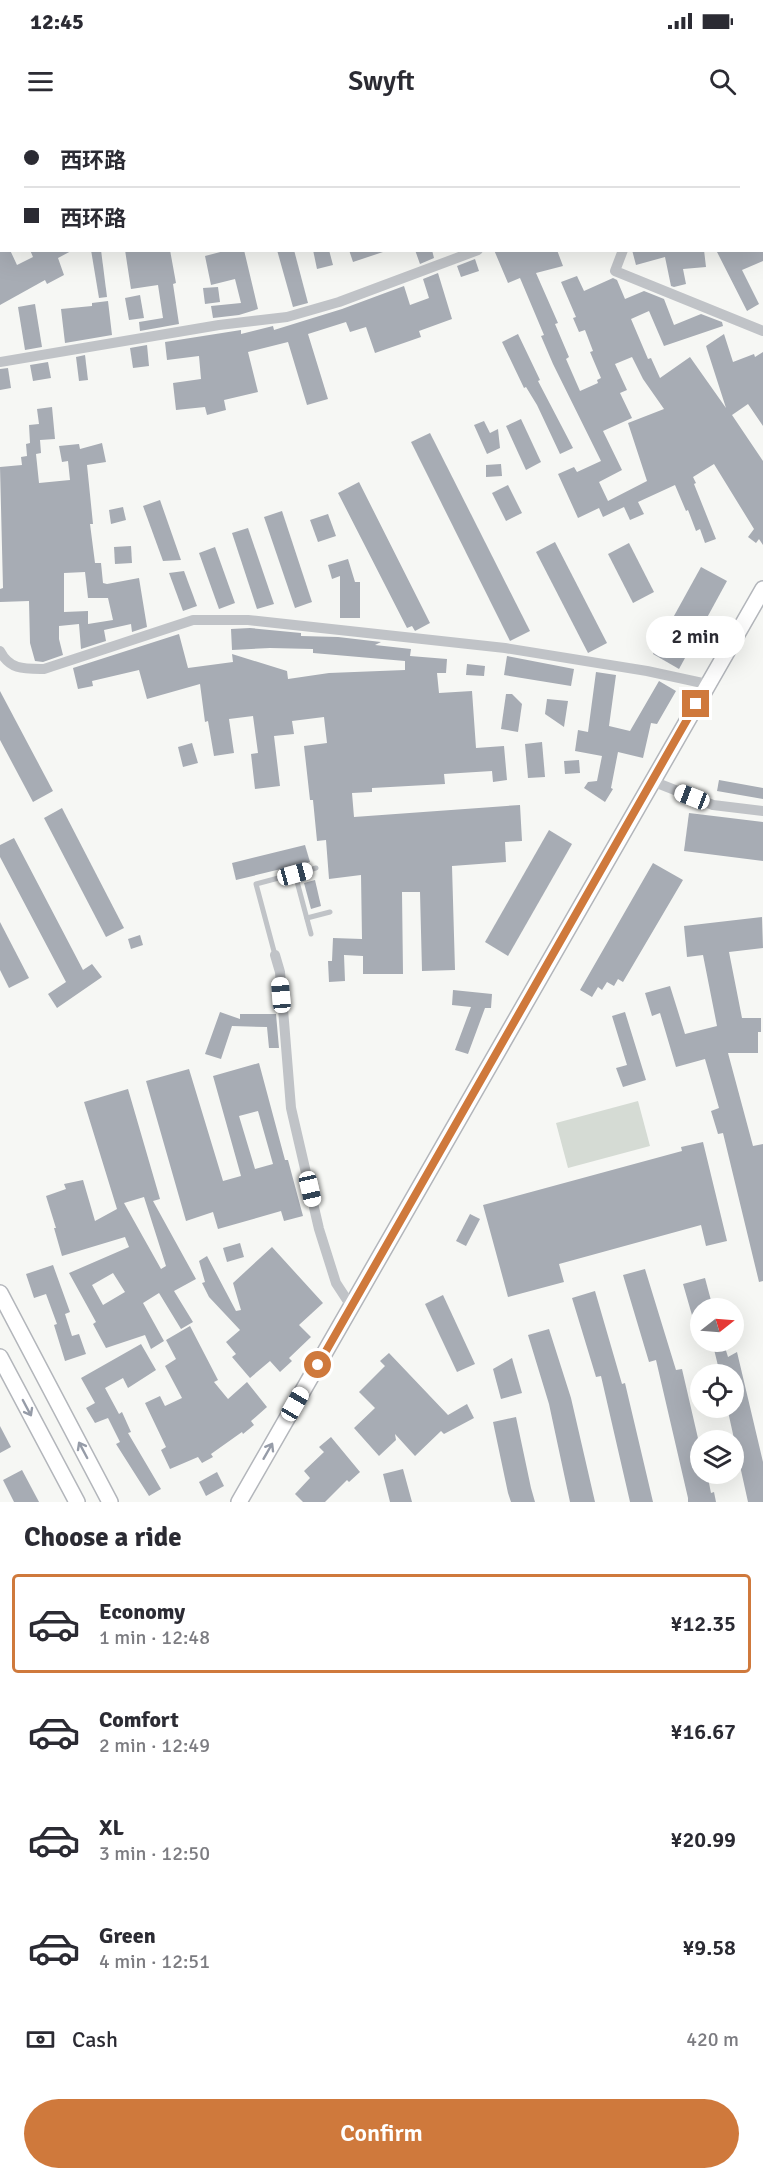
<!DOCTYPE html>
<html lang="en">
<head>
<meta charset="utf-8">
<style>
	body { margin:0; font-family:Signika,"Noto Sans SC",sans-serif; background:#f7f7f7; color:#2b2b33; height:100vh; display:flex; flex-direction:column; font-size:22px; white-space:nowrap }
	* { box-sizing:border-box; margin:0 }
	p { font-size:20px; color:#7c7c81 }
	.icon { flex:none; width:33px; height:33px; fill:none; stroke:currentColor; stroke-width:2; stroke-linecap:round; stroke-linejoin:round }
	.map { position:relative; height:1382px; overflow:hidden }
	.drawer { display:flex; flex-direction:column; background:#fff; flex:1 }
	.drawer>* { flex:none }
	.banner { position:absolute; left:0px; top:0px; width:764px; height:132px; box-shadow:0 6px 24px #0002; display:grid; align-content:center; height:132px; padding:0 24px; background:#fff }
	.needle { width:39px; rotate:73deg }
	.fabs { position:absolute; left:690px; top:1178px; display:grid; gap:12px }
	.fabs a { display:grid; place-items:center; width:54px; height:54px; border-radius:50%; background:#fff; box-shadow:0 6px 24px #0002; font-size:30px }
	.end { position:absolute; width:27px; height:27px; margin:-14px; border:8px solid #cf793c; background:#fff; box-shadow:0 0 0 3px #fff }
	.from { border-radius:50% }
	.bubble { position:absolute; height:42px; border-radius:21px; background:#fff; box-shadow:0 6px 24px #0002; font-size:20px; font-weight:600; line-height:42px; text-align:center }
	.car { position:absolute; width:18px; height:36px; margin:-18px -9px; border-radius:8px; box-shadow:0 0 4px 2px #0007; background:linear-gradient(#fff 24%,#345 0 40%,#fff 0 76%,#345 0 86%,#fff 0) }
	.banner b { display:flex; align-items:center; gap:21px; height:57px; font-size:22px }
	.banner b+b { border-top:2px solid #e1e1e2 }
	.banner i { width:15px; height:15px; background:#2b2b33 }
	ul { padding:0; list-style:none }
	li { display:flex; align-items:center; gap:18px; height:99px; margin:0 12px 9px; padding:0 12px; border:3px solid transparent; border-radius:6px }
	li div { flex:1 }
	li b { display:block; font-size:22px }
	li em { font-style:normal; font-weight:600 }
	li.on { border-color:#cf793c }
	li>.icon { width:54px; height:54px; stroke-width:1.5 }
	h2 { padding:0 24px; font-size:27px; line-height:72px }
	.pay { display:flex; align-items:center; gap:15px; height:66px; padding:0 24px; font-size:22px }
	.pay p { margin-inline-start:auto }
	.action { display:flex; gap:12px; margin-top:auto; padding:12px 24px }
	.action a { flex:1; height:69px; border-radius:36px; background:#cf793c; color:#fff; font-size:24px; font-weight:600; line-height:69px; text-align:center }
	.status { display:flex; justify-content:space-between; align-items:center; height:42px; padding:0 30px; background:#fff; direction:ltr }
	.status svg { height:16px; fill:currentColor }
	header { display:flex; justify-content:space-between; align-items:center; height:78px; padding:0 24px; background:#fff; font-size:27px; font-weight:600 }
	.map>svg:first-child { display:block }
	.green { fill:#d5dbd4 }
	.building { fill:#a7acb4; fill-rule:evenodd }
	.lines { fill:none; stroke-linecap:round; stroke-linejoin:round }
	.secondary-casing { stroke:#b3b6bb; stroke-width:18 }
	.lane { stroke:#c0c3c7; stroke-width:5 }
	.street { stroke:#c0c3c7; stroke-width:10 }
	.secondary { stroke:#fff; stroke-width:15 }
	.oneway { stroke:#969ca8 }
	.route { stroke:#cf793c; stroke-width:8 }
</style>
</head>
<body>
<div class="status"><b>12:45</b><svg viewBox="0 0 49 12"><path d="M0 12V9h3v3zM5 12V6h3v6zM10 12V3h3v9zM15 12V0h3v12zM26 1h20v11H26zM47 4h2v5h-2z"/></svg></div>
<header><svg class="icon" aria-label="menu" viewBox="0 0 24 24"><path d="M4 6h16M4 12h16M4 18h16"/></svg>Swyft<svg class="icon" aria-label="search" viewBox="0 0 24 24"><circle cx="10" cy="10" r="6"/><path d="M15 15l6 6"/></svg></header>
<div class="map">
<svg width="763" height="1382" viewBox="0 0 763 1382">
	<rect width="100%" height="100%" fill="#f6f7f4"/>
	<polygon class="green" points="638,981 650,1026 568,1048 556,1003"/>
	<g class="building">
		<polygon points="0,130 10,130 17,145 33,137 30,130 73,130 58,138 64,155 47,164 45,160 0,185"/>
		<polygon points="91,130 101,130 107,177 99,178"/>
		<polygon points="125,130 170,130 176,163 173,164 179,204 140,211 139,202 163,198 158,165 131,169"/>
		<polygon points="228,130 244,130 258,189 239,195 213,198 211,186 241,183 235,159 211,165 205,136"/>
		<polygon points="277,130 294,130 308,183 293,187"/>
		<polygon points="313,130 329,130 333,145 317,149"/>
		<polygon points="349,130 383,130 383,132 353,142"/>
		<polygon points="415,130 432,130 434,138 420,144"/>
		<path d="M494,130H557L563,146L536,153L558,203L555,204L569,237L566,239L580,271L598,263L597,260L601,258L590,232L593,231L585,210L579,212L573,198L576,197L561,162L577,156L584,171L613,158L617,160L625,179L644,171L664,179L674,205L701,194L722,202L723,206L664,226L649,191L631,199L648,239L651,238L660,258L690,237L726,288L706,226L724,214L733,242L754,234L755,237L763,232V306L748,284L732,295L763,341V425L759,419L756,423L748,417L754,409L714,344L693,357L696,363L694,364L716,419L705,423L700,409L696,411L688,390L686,391L675,365L638,382L644,394L630,400L624,387L603,397L599,388L578,398L558,354L574,347L577,352L601,341L553,244L541,216L544,215L520,158L508,163ZM632,237L643,259L664,289L628,303L647,361L608,381L599,362L622,350L603,311L632,298L620,273L627,270L615,244Z"/>
		<polygon points="632,130 704,130 706,147 683,149 686,164 674,167 671,166 665,137 636,145"/>
		<polygon points="716,130 763,130 763,141 742,150 759,184 747,191"/>
		<polygon points="475,139 479,151 461,157 457,146"/>
		<polygon points="438,153 452,199 419,211 421,217 375,233 366,207 350,212 346,202 308,214 328,279 307,285 288,222 248,232 258,272 224,280 226,290 207,295 205,287 176,290 173,263 201,259 199,236 167,240 165,222 241,210 241,214 273,206 274,210 342,189 404,166 410,185 429,178 423,159"/>
		<polygon points="218,167 220,182 205,184 203,168"/>
		<polygon points="140,175 144,198 129,200 125,178"/>
		<polygon points="108,181 112,215 65,223 61,189 92,186 92,183"/>
		<polygon points="35,184 42,227 25,230 18,187"/>
		<polygon points="518,214 540,260 538,261 573,328 560,334 537,285 526,267 524,268 502,222"/>
		<polygon points="147,225 149,246 133,248 130,228"/>
		<polygon points="85,235 88,260 79,261 76,237"/>
		<polygon points="48,242 51,258 33,261 30,245"/>
		<polygon points="8,248 11,268 0,270 0,249"/>
		<path d="M52,287L55,319L40,320L41,333L36,334L39,363L70,360L68,341L62,342L59,326L79,324L80,329L102,323L106,342L87,345L93,404H90L95,443H101L103,463L107,464L139,458L147,507L132,512L131,504L104,510L106,521L81,529L79,504L59,506V519L63,535L43,542L35,541L30,523L29,481L0,482V469L3,468L0,347L22,345L21,337L27,336L26,324L30,323L29,305L39,304L37,289ZM85,452L88,478H108L113,500L88,504V491L64,492V453Z"/>
		<polygon points="521,299 541,342 526,350 506,306"/>
		<polygon points="484,301 490,313 498,309 500,328 487,334 474,305"/>
		<polygon points="430,313 530,511 510,521 411,322"/>
		<polygon points="501,344 502,356 486,357 486,345"/>
		<polygon points="359,362 430,503 415,511 412,506 407,508 338,373"/>
		<polygon points="508,365 522,393 506,401 492,373"/>
		<polygon points="160,380 181,440 163,441 143,386"/>
		<polygon points="123,387 126,400 111,404 109,390"/>
		<polygon points="282,391 312,482 295,488 264,397"/>
		<polygon points="328,394 336,416 318,422 310,400"/>
		<polygon points="248,408 274,484 257,489 232,413"/>
		<polygon points="555,422 607,523 588,533 536,432"/>
		<polygon points="629,423 654,472 633,483 608,434"/>
		<polygon points="131,426 132,443 115,444 114,427"/>
		<polygon points="215,427 235,483 219,489 199,433"/>
		<polygon points="348,439 355,462 360,462 360,498 340,498 340,456 332,459 328,445"/>
		<polygon points="701,447 727,461 679,549 653,534"/>
		<polygon points="184,451 197,486 183,491 169,453"/>
		<polygon points="250,508 301,513 301,516 338,517 381,522 375,525 411,529 410,536 447,539 446,553 437,553 439,573 472,571 476,628 504,626 507,660 493,662 492,651 444,654 445,664 372,668 372,672 352,673 354,697 520,685 522,721 505,722 506,742 452,746 455,850 422,851 420,772 402,772 403,854 363,854 363,836 344,835 345,861 329,862 328,841 332,841 333,818 362,819 361,755 329,759 326,720 317,721 313,680 310,680 304,626 327,623 324,597 292,601 294,614 274,616 280,666 255,669 251,634 258,633 253,596 229,599 234,633 214,636 208,601 205,602 200,564 147,579 139,550 92,561 93,566 78,569 73,548 179,514 188,548 233,542 232,534 287,551 288,559 329,553 405,550 405,541 313,533 313,529 270,528 232,530 231,509"/>
		<polygon points="507,536 574,549 571,566 504,555"/>
		<polygon points="467,544 485,546 484,556 466,555"/>
		<polygon points="596,552 616,555 609,606 630,611 659,561 676,571 657,604 651,603 643,638 618,632 611,668 613,669 605,682 584,668 588,662 597,661 602,636 575,631 578,610 588,612"/>
		<polygon points="0,571 53,671 33,682 0,620"/>
		<polygon points="506,574 512,574 522,584 518,612 501,609"/>
		<polygon points="547,579 568,581 564,607 545,594"/>
		<polygon points="542,622 545,657 528,658 525,624"/>
		<polygon points="192,623 198,643 183,647 178,627"/>
		<polygon points="579,640 580,653 565,654 564,641"/>
		<polygon points="719,660 763,668 763,679 717,671"/>
		<polygon points="62,688 124,808 106,817 44,698"/>
		<polygon points="689,693 763,702 763,741 684,731"/>
		<polygon points="549,710 572,724 508,836 485,822"/>
		<polygon points="14,718 83,850 92,844 102,857 57,888 48,874 66,862 0,737 0,725"/>
		<polygon points="305,725 310,742 236,760 232,743"/>
		<polygon points="653,743 683,760 623,862 618,859 614,866 607,862 602,870 598,867 592,877 580,870"/>
		<polygon points="315,760 321,786 311,789 304,763"/>
		<polygon points="762,797 763,828 729,832 742,898 761,898 761,912 758,912 758,933 728,933 753,1026 763,1024 763,1161 759,1162 723,1013 718,1014 711,991 719,988 705,939 676,947 660,893 652,896 645,873 670,866 685,914 717,906 703,835 687,837 684,806"/>
		<polygon points="0,802 29,858 9,868 0,850"/>
		<polygon points="140,815 143,825 131,829 128,819"/>
		<polygon points="453,870 492,874 491,888 485,888 468,934 455,930 471,887 452,885"/>
		<polygon points="220,892 240,899 240,894 276,894 279,928 269,928 267,907 232,906 221,939 205,934"/>
		<polygon points="625,892 646,960 623,967 616,948 627,945 612,896"/>
		<path d="M259,943L285,1040H288L303,1096L284,1101L281,1091L218,1109L213,1092L186,1101L146,961L189,949L223,1061L241,1056L213,956ZM258,991L273,1044L255,1049L239,996Z"/>
		<path d="M128,969L160,1079L153,1081L196,1159L174,1171L193,1202L181,1209L159,1173L143,1183L164,1221L151,1229L145,1215L106,1228L93,1204L96,1202L69,1153L129,1127L125,1117L62,1136L54,1108H56L46,1076L66,1069L64,1064L83,1060L95,1101L117,1089L84,982ZM144,1077L166,1146L161,1149L124,1083ZM113,1153L125,1172L103,1185L92,1165Z"/>
		<polygon points="703,1022 727,1121 706,1126 701,1105 559,1144 564,1162 508,1177 483,1085 682,1031 681,1027"/>
		<polygon points="470,1094 480,1099 466,1126 456,1121"/>
		<polygon points="240,1123 244,1137 227,1142 223,1128"/>
		<polygon points="272,1127 323,1183 299,1205 311,1217 289,1238 292,1241 280,1252 270,1241 250,1258 232,1237 236,1234 226,1222 240,1210 209,1177 202,1163 205,1162 199,1141 207,1136 236,1191 241,1190 233,1163"/>
		<polygon points="53,1145 70,1192 65,1194 72,1216 79,1214 86,1234 65,1241 54,1205 57,1204 46,1174 34,1178 26,1154"/>
		<polygon points="645,1149 676,1250 682,1249 700,1327 700,1353 707,1353 711,1373 714,1372 716,1382 688,1382 688,1378 656,1240 649,1242 623,1155"/>
		<polygon points="705,1158 713,1188 700,1188 700,1216 698,1216 683,1164"/>
		<polygon points="595,1171 622,1264 625,1263 653,1382 630,1382 601,1256 596,1257 572,1178"/>
		<polygon points="443,1175 475,1244 457,1252 425,1184"/>
		<polygon points="190,1206 218,1260 214,1262 228,1279 247,1262 267,1287 251,1301 254,1305 243,1314 242,1312 211,1334 213,1337 202,1343 198,1337 170,1349 161,1330 166,1327 145,1283 160,1276 165,1286 182,1278 165,1246 176,1239 166,1220"/>
		<polygon points="549,1209 571,1278 595,1382 570,1382 549,1284 528,1215"/>
		<polygon points="712,1221 723,1221 728,1237 737,1232 763,1342 763,1382 748,1382 727,1287 734,1287 734,1254 720,1254"/>
		<polygon points="141,1224 156,1250 128,1268 123,1258 105,1268 119,1294 122,1292 131,1312 128,1313 161,1369 149,1376 116,1324 120,1322 108,1298 95,1303 86,1288 95,1283 81,1258"/>
		<polygon points="389,1233 448,1295 467,1284 474,1298 444,1314 441,1311 415,1336 395,1314 396,1320 379,1336 354,1308 375,1288 359,1272 385,1246 380,1241"/>
		<polygon points="512,1238 522,1273 501,1279 493,1249"/>
		<polygon points="516,1297 531,1368 535,1382 511,1382 508,1373 493,1302"/>
		<polygon points="0,1306 11,1327 0,1333"/>
		<polygon points="331,1317 360,1352 349,1362 347,1360 325,1382 303,1382 295,1374 310,1358 304,1351 324,1332 319,1327"/>
		<polygon points="403,1349 412,1382 390,1382 383,1354"/>
		<polygon points="22,1350 39,1382 14,1382 3,1360"/>
		<polygon points="217,1352 224,1366 206,1376 199,1362"/>
	</g>
	<g class="lines">
		<g class="secondary-casing">
			<g id="secondary">
				<polyline points="0,1173 110,1382"/>
				<polyline points="0,1237 77,1382"/>
				<polyline points="239,1382 763,469"/>
			</g>
		</g>
		<g class="lane">
			<polyline points="295,754 311,814"/>
			<polyline points="307,798 330,792"/>
			<polyline points="275,835 256,764 316,748"/>
		</g>
		<g class="street">
			<polyline points="392,0 394,2"/>
			<polyline points="603,0 603,2"/>
			<polyline points="762,14 763,14"/>
			<polyline points="623,130 615,151 763,211"/>
			<polyline points="0,242 219,205 287,197 339,182 478,130"/>
			<path d="M0,531C10,550 24,549 44,549L193,500H248L505,528L647,551L707,564"/>
			<polyline points="652,661 713,685 763,691"/>
			<polyline points="275,835 280,852 291,988 319,1109 336,1163 351,1186"/>
		</g>
		<use href="#secondary" class="secondary"/>
	</g>
	<defs><path id="oneway-shaft" d="M-6 0H5M1.5-3L5.5 0L1.5 3" fill="none" stroke-width="1.6" stroke-linecap="round" stroke-linejoin="round" transform="scale(1.5)"/></defs>
	<g class="oneway">
		<use href="#oneway-shaft" transform="translate(27 1288) rotate(62)"/>
		<use href="#oneway-shaft" transform="translate(83 1330) rotate(-118)"/>
		<use href="#oneway-shaft" transform="translate(268 1331) rotate(-60)"/>
	</g>
	<g class="lines">
		<polyline class="route" points="318,1245 696,584"/>
	</g>
</svg>
<div class="fabs">
<a><svg class="needle" viewBox="-14 -14 28 28"><path d="M0-13l5 13h-10z" fill="#e53935"/><path d="M0 13l5-13h-10z" fill="#7c7c81"/></svg></a>
<a><svg class="icon" aria-label="locate" viewBox="0 0 24 24"><circle cx="12" cy="12" r="6"/><path d="M12 2v4M12 18v4M2 12h4M18 12h4"/></svg></a>
<a><svg class="icon" aria-label="layers" viewBox="0 0 24 24"><path d="M12 4l9 5-9 5-9-5zM3 14l9 5 9-5"/></svg></a>
</div>
<i class="end from" style="left:318px;top:1245px"></i>
<i class="end" style="left:696px;top:584px"></i>
<div class="bubble" style="left:646px;top:496px;width:99px">2 min</div>
<i class="car" style="left:692px;top:677px;rotate:291deg"></i>
<i class="car" style="left:295px;top:754px;rotate:75deg"></i>
<i class="car" style="left:281px;top:875px;rotate:355deg"></i>
<i class="car" style="left:310px;top:1069px;rotate:167deg"></i>
<i class="car" style="left:295px;top:1284px;rotate:30deg"></i>
<div class="banner">
<b><i class="from"></i>西环路</b>
<b><i></i>西环路</b>
</div>
</div>
<section class="drawer">
<h2>Choose a ride</h2>
<ul>
<li class="on"><svg class="icon" aria-label="car" viewBox="0 0 24 24"><path d="M5 17H2v-5l4-1 3-4h7l3 4 3 1v5h-3M9 17h6M6 11h13"/><circle cx="7" cy="17" r="2"/><circle cx="17" cy="17" r="2"/></svg><div><b>Economy</b><p>1 min · 12:48</p></div><em>¥12.35</em></li>
<li><svg class="icon" aria-label="car" viewBox="0 0 24 24"><path d="M5 17H2v-5l4-1 3-4h7l3 4 3 1v5h-3M9 17h6M6 11h13"/><circle cx="7" cy="17" r="2"/><circle cx="17" cy="17" r="2"/></svg><div><b>Comfort</b><p>2 min · 12:49</p></div><em>¥16.67</em></li>
<li><svg class="icon" aria-label="car" viewBox="0 0 24 24"><path d="M5 17H2v-5l4-1 3-4h7l3 4 3 1v5h-3M9 17h6M6 11h13"/><circle cx="7" cy="17" r="2"/><circle cx="17" cy="17" r="2"/></svg><div><b>XL</b><p>3 min · 12:50</p></div><em>¥20.99</em></li>
<li><svg class="icon" aria-label="car" viewBox="0 0 24 24"><path d="M5 17H2v-5l4-1 3-4h7l3 4 3 1v5h-3M9 17h6M6 11h13"/><circle cx="7" cy="17" r="2"/><circle cx="17" cy="17" r="2"/></svg><div><b>Green</b><p>4 min · 12:51</p></div><em>¥9.58</em></li>
</ul>
<div class="pay"><svg class="icon" aria-label="cash" viewBox="0 0 24 24"><path d="M3 7h18v10H3z"/><circle cx="12" cy="12" r="2"/></svg>Cash<p>420 m</p></div>
<div class="action"><a>Confirm</a></div>
</section>
</body>
</html>
